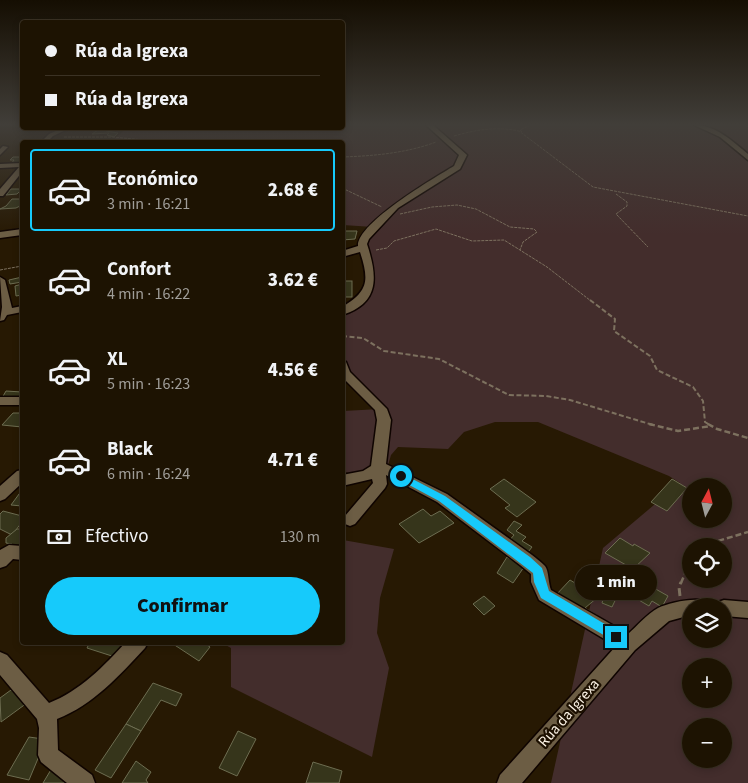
<!DOCTYPE html>
<html lang="es">
<head>
<meta charset="utf-8">
<style>
	body { margin:0; font-family:"Source Sans 3",sans-serif; background:#2a2011; color:#f1f3f6; height:100vh; display:flex; flex-direction:column; font-size:19px; white-space:nowrap }
	* { box-sizing:border-box; margin:0 }
	p { font-size:16px; color:#a09e99 }
	.icon { flex:none; width:28px; height:28px; fill:none; stroke:currentColor; stroke-width:2; stroke-linecap:round; stroke-linejoin:round }
	.map { position:relative; flex:1; overflow:hidden }
	.drawer { position:absolute; left:20px; top:140px; width:325px; height:505px; display:flex; flex-direction:column; background:#1d1302; border-radius:5px; box-shadow:0 2px 8px #0003,0 0 0 1px #3b3224 }
	.drawer>* { flex:none }
	.top-card { position:absolute; left:20px; top:20px; width:325px; height:110px; border-radius:5px; box-shadow:0 2px 8px #0003,0 0 0 1px #3b3224; display:grid; align-content:center; height:110px; padding:0 25px; background:#1d1302 }
	.needle { width:32px; rotate:7deg }
	.controls { position:absolute; left:682px; top:478px; display:grid; gap:10px }
	.controls a { display:grid; place-items:center; width:50px; height:50px; border-radius:50%; background:#1d1302; box-shadow:0 2px 8px #0003,0 0 0 1px #3b3224; font-size:25px }
	.end { position:absolute; width:22px; height:22px; margin:-11px; border:6px solid #16cafb; background:#111; box-shadow:0 0 0 2px #111 }
	.from { border-radius:50% }
	.bubble { position:absolute; height:35px; border-radius:18px; background:#1d1302; box-shadow:0 2px 8px #0003,0 0 0 1px #3b3224; font-size:16px; font-weight:800; line-height:35px; text-align:center }
	.top-card b { display:flex; align-items:center; gap:18px; height:48px; font-size:19px }
	.top-card b+b { border-top:1px solid #3b3224 }
	.top-card i { width:12px; height:12px; background:#f1f3f6 }
	ul { padding:9px 0 0; list-style:none }
	li { display:flex; align-items:center; gap:15px; height:82px; margin:0 10px 8px; padding:0 15px; border:2px solid transparent; border-radius:5px }
	li div { flex:1 }
	li b { display:block; font-size:19px }
	li em { font-style:normal; font-weight:800 }
	li.current { border-color:#16cafb }
	li>.icon { width:45px; height:45px; stroke-width:1.5 }
	.pay { display:flex; align-items:center; gap:12px; height:55px; padding:0 25px; font-size:19px }
	.pay p { margin-inline-start:auto }
	.button { display:flex; gap:10px; margin-top:auto; padding:10px 25px }
	.button a { flex:1; height:58px; border-radius:30px; background:#16cafb; color:#111; font-size:20px; font-weight:800; line-height:58px; text-align:center }
	.map>svg:first-child { display:block }
	.green { fill:#432d2c; fill-rule:evenodd }
	.lines { fill:none; stroke-linecap:round; stroke-linejoin:round }
	.stream { stroke:#4c4f45; stroke-width:2 }
	.building { fill:#36351b; stroke:#6d6d51 }
	.minor-casing { stroke:#0f0400; stroke-width:3 }
	.path-far3 { stroke:#7d715f; stroke-width:1; stroke-dasharray:3 1; stroke-linecap:butt }
	.path-far2 { stroke:#7d715f; stroke-width:2; stroke-dasharray:5 2.5; stroke-linecap:butt }
	.path-far1 { stroke:#7d715f; stroke-width:2.5; stroke-dasharray:6 3; stroke-linecap:butt }
	.path { stroke:#7d715f; stroke-width:3; stroke-dasharray:8 4; stroke-linecap:butt }
	.minor { fill:#6c5d44; fill-rule:evenodd }
	.route { fill:#16cafb }
	.labels { text-anchor:middle; dominant-baseline:central; stroke-width:4.5; stroke-linejoin:round; paint-order:stroke }
	.near-street-label { font-size:15px; fill:#fcf3e5; stroke:#1d1000 }
</style>
</head>
<body>
<div class="map">
<svg width="748" height="783" viewBox="0 0 748 783">
	<rect width="100%" height="100%" fill="#271903"/>
	<g class="green">
		<path d="M343,125H748V783H551L603,548L680,483L669,476L538,422H495L464,432L448,449L398,447L391,455L387,469L367,475L343,472V411L380,409L343,365V312L362,299L371,270L362,244L373,227L343,225L342,142H111L127,128H342ZM691,486H724V519H691ZM691,546H724V579H691ZM691,606H724V639H691ZM691,666H724V699H691ZM691,726H724V759H691Z"/>
		<polygon points="343,540 394,549 380,598 377,633 389,668 372,757 231,687 231,648 222,643 342,642"/>
	</g>
	<g class="lines">
		<polyline class="stream" points="745,125 748,126"/>
	</g>
	<g class="building">
		<polygon points="101,128 108,128 106,131 118,133 114,137 107,135 109,133 92,134"/>
		<polygon points="13,157 22,157 20,160 22,160 22,164 11,164 14,160 10,160"/>
		<polygon points="11,189 19,189 21,190 17,194 6,195"/>
		<polygon points="12,199 22,199 22,205 16,208 0,209 6,206"/>
		<polygon points="342,231 357,231 355,239 342,240"/>
		<polygon points="22,277 22,282 10,284 9,280"/>
		<rect x="342" y="281" width="10" height="16"/>
		<polygon points="22,284 22,295 16,296 15,286"/>
		<polygon points="6,391 22,392 22,398 2,398"/>
		<polygon points="13,413 22,413 22,427 2,425"/>
		<polygon points="504,479 536,502 517,517 505,508 510,505 490,489"/>
		<polygon points="672,479 687,488 667,511 651,502"/>
		<polygon points="22,490 22,506 11,505"/>
		<polygon points="423,509 431,516 440,511 454,523 419,543 399,524"/>
		<polygon points="3,511 22,516 22,522 12,535 0,529 0,514"/>
		<polygon points="514,521 522,525 516,531 526,537 522,541 532,547 525,556 508,542 514,535 507,530"/>
		<polygon points="17,529 22,529 22,550 8,549 12,544 6,543 6,538"/>
		<polygon points="620,538 633,546 634,544 650,553 633,569 605,553"/>
		<polygon points="507,557 524,567 513,583 497,573"/>
		<polygon points="622,570 668,596 662,607 652,601 649,606 620,589 623,584 616,580"/>
		<polygon points="605,574 623,584 612,607 602,603 606,590 598,582"/>
		<polygon points="570,580 598,597 585,608 598,616 594,622 555,596"/>
		<polygon points="484,596 495,606 484,615 473,604"/>
		<polygon points="90,642 125,642 115,657 87,648"/>
		<polygon points="170,642 203,642 210,647 199,661"/>
		<polygon points="153,683 182,694 176,706 161,700 141,731 126,724"/>
		<polygon points="11,690 27,703 1,722 0,698"/>
		<polygon points="126,724 141,731 111,778 95,770"/>
		<polygon points="238,731 256,739 237,776 219,768"/>
		<polygon points="29,737 43,739 42,749 29,780 7,775"/>
		<polygon points="136,761 151,772 146,780 148,783 122,783"/>
		<polygon points="313,762 342,771 339,783 306,783"/>
		<polygon points="52,768 67,777 64,783 43,783"/>
	</g>
	<g class="lines">
		<g class="minor-casing">
			<g id="minor">
				<path d="M426,125H433L467,155L460,169L398,208L369,239L367,244C377,275 381,303 342,315V307C369,291 369,280 360,252L342,257V251L358,246C357,223 434,178 454,166L459,155Z"/>
				<path d="M694,125C716,125 732,141 748,154V160L720,137Z"/>
				<polygon points="63,128 70,128 53,136 47,142 41,142 49,134"/>
				<polygon points="3,146 8,147 0,155 0,149"/>
				<polygon points="22,163 22,172 3,196 0,196 0,189 19,167 0,168 0,164"/>
				<polygon points="22,229 22,235 0,238 0,232"/>
				<polygon points="0,277 5,280 12,308 22,306 22,312 7,315 4,320 0,321 2,307"/>
				<path d="M342,361L346,362L350,372L387,409L391,420L386,464L447,494L532,555C536,558 541,562 545,566C549,571 548,582 551,590L628,634C637,626 647,614 658,608C667,603 695,597 704,601L707,606H691V615L669,621L635,650L522,783H497L500,775L616,646L539,600L531,582V574L520,565L437,502L386,475L387,484L385,488L355,524L350,526L345,524L342,520L345,516L373,483L372,479L342,486V475L363,471L371,466L377,420L375,410L342,377Z"/>
				<rect x="0" y="397" width="22" height="8"/>
				<polygon points="22,470 22,483 5,499 0,501 0,486 17,471"/>
				<polygon points="9,545 22,546 22,560 13,559 6,566 0,568 0,550"/>
				<polygon points="724,600 748,602 748,618 724,616 724,606 716,606 718,602"/>
				<path d="M126,642H148L145,648C119,676 93,705 57,719L58,750L92,775L95,783H67L41,762L38,755L39,728L37,719L0,675V652L7,655L49,703C80,691 104,666 126,642Z"/>
			</g>
		</g>
		<g class="path-far3">
			<polyline points="522,132 520,130 530,125"/>
			<path d="M454,136C475,130 496,126 519,131L593,187L748,216"/>
			<polyline points="64,137 113,137 165,142"/>
			<path d="M342,157C373,156 407,153 436,142"/>
			<polyline points="342,188 382,207"/>
			<polyline points="616,194 627,202 627,206 616,214 648,247"/>
			<polyline points="400,214 432,207 457,205 476,209 510,227 534,229 537,232 523,242 520,250"/>
			<polyline points="376,250 387,248 394,241 436,229 472,241 504,240 547,267 591,301"/>
			<polyline points="0,270 22,266"/>
		</g>
		<g class="path-far2">
			<polyline points="590,300 615,319 614,331 650,356 657,370 693,387 703,401 705,422 710,425"/>
			<polyline points="342,336 363,338 384,351 439,359 509,395 546,396 570,400 653,425"/>
		</g>
		<g class="path-far1">
			<polyline points="649,424 678,431 711,426"/>
			<polyline points="708,424 717,429 748,438"/>
			<polyline points="701,546 748,532"/>
			<polyline points="681,583 691,559"/>
		</g>
		<polyline class="path" points="680,596 679,587 681,582"/>
		<use href="#minor" class="minor"/>
	</g>
	<linearGradient id="sky" x2="0" y2="1"><stop stop-color="#150e02"/><stop offset="0.53" stop-color="#413e39"/><stop offset="1" stop-color="#413e39" stop-opacity="0"/></linearGradient>
	<rect width="748" height="235" fill="url(#sky)"/>
	<polygon class="route" points="401,473 445,496 530,557 542,568 549,591 620,633 620,640 612,640 541,598 534,582 533,573 439,501 398,479 398,474"/>
	<g class="labels">
		<g class="near-street-label">
			<text transform="translate(569 713) rotate(-49)">Rúa da Igrexa</text>
		</g>
	</g>
</svg>
<div class="controls">
<a><svg class="needle" viewBox="-14 -14 28 28"><path d="M0-13l5 13h-10z" fill="#e53935"/><path d="M0 13l5-13h-10z" fill="#a09e99"/></svg></a>
<a><svg class="icon" aria-label="locate" viewBox="0 0 24 24"><circle cx="12" cy="12" r="6"/><path d="M12 2v4M12 18v4M2 12h4M18 12h4"/></svg></a>
<a><svg class="icon" aria-label="layers" viewBox="0 0 24 24"><path d="M12 4l9 5-9 5-9-5zM3 14l9 5 9-5"/></svg></a>
<a>+</a>
<a>−</a>
</div>
<i class="end from" style="left:401px;top:476px"></i>
<i class="end" style="left:616px;top:637px"></i>
<div class="bubble" style="left:575px;top:565px;width:82px">1 min</div>
<div class="top-card">
<b><i class="from"></i>Rúa da Igrexa</b>
<b><i></i>Rúa da Igrexa</b>
</div>
<section class="drawer">
<ul>
<li class="current"><svg class="icon" aria-label="car" viewBox="0 0 24 24"><path d="M5 17H2v-5l4-1 3-4h7l3 4 3 1v5h-3M9 17h6M6 11h13"/><circle cx="7" cy="17" r="2"/><circle cx="17" cy="17" r="2"/></svg><div><b>Económico</b><p>3 min · 16:21</p></div><em>2.68 €</em></li>
<li><svg class="icon" aria-label="car" viewBox="0 0 24 24"><path d="M5 17H2v-5l4-1 3-4h7l3 4 3 1v5h-3M9 17h6M6 11h13"/><circle cx="7" cy="17" r="2"/><circle cx="17" cy="17" r="2"/></svg><div><b>Confort</b><p>4 min · 16:22</p></div><em>3.62 €</em></li>
<li><svg class="icon" aria-label="car" viewBox="0 0 24 24"><path d="M5 17H2v-5l4-1 3-4h7l3 4 3 1v5h-3M9 17h6M6 11h13"/><circle cx="7" cy="17" r="2"/><circle cx="17" cy="17" r="2"/></svg><div><b>XL</b><p>5 min · 16:23</p></div><em>4.56 €</em></li>
<li><svg class="icon" aria-label="car" viewBox="0 0 24 24"><path d="M5 17H2v-5l4-1 3-4h7l3 4 3 1v5h-3M9 17h6M6 11h13"/><circle cx="7" cy="17" r="2"/><circle cx="17" cy="17" r="2"/></svg><div><b>Black</b><p>6 min · 16:24</p></div><em>4.71 €</em></li>
</ul>
<div class="pay"><svg class="icon" aria-label="cash" viewBox="0 0 24 24"><path d="M3 7h18v10H3z"/><circle cx="12" cy="12" r="2"/></svg>Efectivo<p>130 m</p></div>
<div class="button"><a>Confirmar</a></div>
</section>
</div>
</body>
</html>
